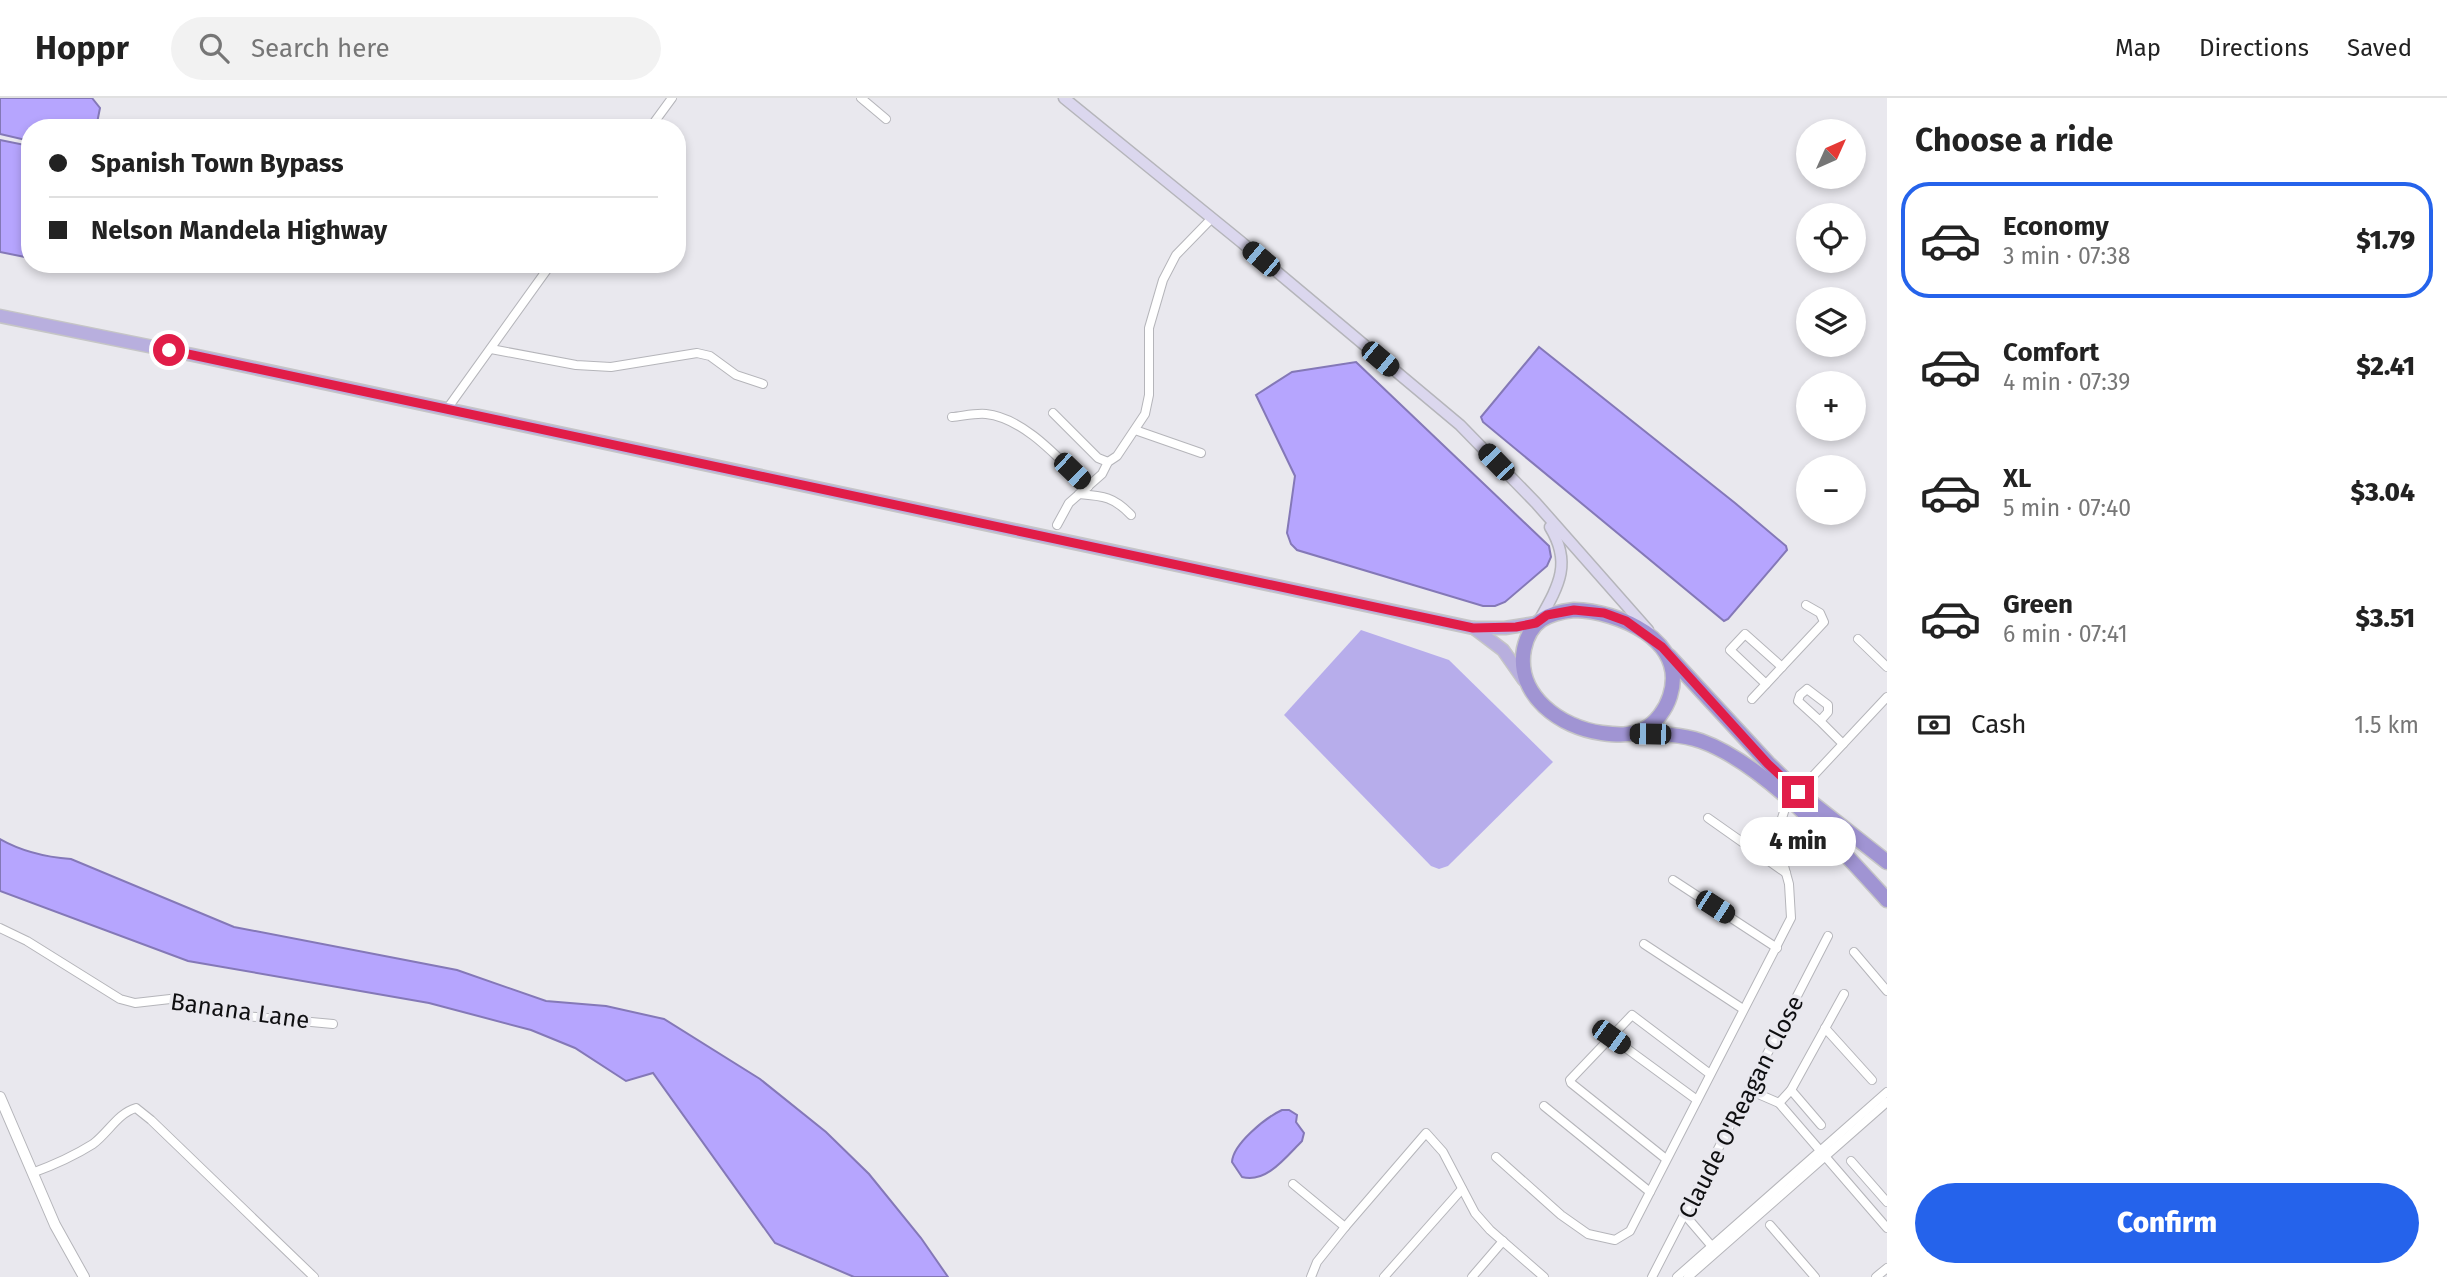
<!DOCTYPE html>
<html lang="en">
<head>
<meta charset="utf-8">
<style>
	body { margin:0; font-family:"Fira Sans",sans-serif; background:#f2f2f2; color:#222; height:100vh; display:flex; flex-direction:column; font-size:26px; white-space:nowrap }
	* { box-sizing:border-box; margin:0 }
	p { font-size:23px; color:#767676 }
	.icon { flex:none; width:38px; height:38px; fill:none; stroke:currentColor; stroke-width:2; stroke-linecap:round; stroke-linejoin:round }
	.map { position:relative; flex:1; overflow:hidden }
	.details { display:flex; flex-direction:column; background:#fff; width:560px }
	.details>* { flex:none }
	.hud { position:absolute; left:21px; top:21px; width:665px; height:154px; border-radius:28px; box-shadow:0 4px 10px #0003; display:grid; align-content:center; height:154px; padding:0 28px; background:#fff }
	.needle { width:46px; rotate:45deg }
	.controls { position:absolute; left:1796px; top:21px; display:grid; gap:14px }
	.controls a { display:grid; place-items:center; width:70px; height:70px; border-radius:50%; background:#fff; box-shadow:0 4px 10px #0003; font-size:35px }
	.end { position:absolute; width:32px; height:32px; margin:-16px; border:9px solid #e11d48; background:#fff; box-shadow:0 0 0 4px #fff }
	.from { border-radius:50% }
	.bubble { position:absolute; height:49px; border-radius:24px; background:#fff; box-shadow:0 4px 10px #0003; font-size:23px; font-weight:800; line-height:49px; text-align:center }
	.car { position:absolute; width:21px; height:42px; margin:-21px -10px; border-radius:9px; box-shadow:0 0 5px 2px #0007; background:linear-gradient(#222 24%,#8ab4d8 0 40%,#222 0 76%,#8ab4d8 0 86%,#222 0) }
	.hud b { display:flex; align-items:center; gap:24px; height:66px; font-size:26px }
	.hud b+b { border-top:2px solid #e0e0e0 }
	.hud i { width:18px; height:18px; background:#222 }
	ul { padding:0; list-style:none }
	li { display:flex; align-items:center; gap:21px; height:116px; margin:0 14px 10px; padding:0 14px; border:4px solid transparent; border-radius:28px }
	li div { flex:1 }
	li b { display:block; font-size:26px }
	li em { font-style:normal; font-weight:800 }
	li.on { border-color:#2563eb }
	li>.icon { width:63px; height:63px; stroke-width:1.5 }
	h2 { padding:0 28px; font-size:32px; line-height:84px }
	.pay { display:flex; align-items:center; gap:18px; height:77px; padding:0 28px; font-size:26px }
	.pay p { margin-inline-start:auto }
	.action { display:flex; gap:14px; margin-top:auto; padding:14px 28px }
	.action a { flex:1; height:80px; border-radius:42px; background:#2563eb; color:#fff; font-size:28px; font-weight:800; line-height:80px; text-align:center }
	header { display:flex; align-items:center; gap:42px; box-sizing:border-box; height:98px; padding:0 35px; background:#fff; border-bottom:2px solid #e0e0e0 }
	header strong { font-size:33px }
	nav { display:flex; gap:38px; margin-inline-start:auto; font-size:24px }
	.search { width:490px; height:63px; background:#f2f2f2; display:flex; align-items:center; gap:18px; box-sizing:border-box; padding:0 24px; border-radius:38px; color:#767676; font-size:26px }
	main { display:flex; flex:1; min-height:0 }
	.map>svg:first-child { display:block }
	.green { fill:#b7adeb }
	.water { fill:#b6a5fe; stroke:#8478b7; stroke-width:2 }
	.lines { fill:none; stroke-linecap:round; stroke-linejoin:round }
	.minor-casing { stroke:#b5b5ba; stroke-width:10 }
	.tertiary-casing { stroke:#b5b5ba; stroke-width:12 }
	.secondary-casing { stroke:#b5b5ba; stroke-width:13 }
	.primary-casing { stroke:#c5c5c6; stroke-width:15 }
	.trunk-casing { stroke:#c5c5c6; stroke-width:17 }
	.minor { stroke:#fff; stroke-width:8 }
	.tertiary { stroke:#fff; stroke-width:10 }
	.secondary { stroke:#dbd7ee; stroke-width:10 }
	.primary { stroke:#b8afde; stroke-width:12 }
	.trunk { stroke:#a094d3; stroke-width:14 }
	.route { stroke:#e11d48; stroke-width:9 }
	.labels { text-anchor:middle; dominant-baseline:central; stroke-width:7; stroke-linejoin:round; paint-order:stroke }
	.street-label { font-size:24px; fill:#0f0f11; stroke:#e9e8ee }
</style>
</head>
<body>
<header>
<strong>Hoppr</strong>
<div class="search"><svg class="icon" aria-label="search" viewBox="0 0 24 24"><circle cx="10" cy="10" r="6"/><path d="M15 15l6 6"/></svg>Search here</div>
<nav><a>Map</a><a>Directions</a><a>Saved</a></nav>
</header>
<main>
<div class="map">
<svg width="1887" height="1179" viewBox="0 0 1887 1179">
	<rect width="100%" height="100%" fill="#e9e8ee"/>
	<polygon class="green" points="1361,532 1449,562 1553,664 1448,768 1439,771 1431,768 1284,617"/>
	<g class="water">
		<polygon points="0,0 92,0 100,10 96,30 30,30 30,43 0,36"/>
		<polygon points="0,42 30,48 30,160 0,154"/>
		<polygon points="1539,249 1735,405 1786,448 1787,452 1728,521 1724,523 1483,324 1481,319"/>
		<polygon points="1356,264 1549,448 1551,459 1547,468 1505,504 1495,508 1483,508 1297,452 1291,446 1287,435 1295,378 1256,297 1292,274"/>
		<path d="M0,741C21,753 46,759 71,761L234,829L457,872L546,903L606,908L664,921L760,981L826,1034L869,1076L921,1140L948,1179H854L775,1145L653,975L626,983L575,950L531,932L429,905L188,863L0,793Z"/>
		<path d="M1282,1012H1289L1297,1017L1296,1024L1304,1035L1302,1043C1286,1059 1266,1086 1242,1079L1232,1064C1233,1046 1265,1020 1282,1012Z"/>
	</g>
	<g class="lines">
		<g class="minor-casing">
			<g id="minor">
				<polyline points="861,0 886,21"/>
				<polyline points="650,30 672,0"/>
				<polyline points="491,251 576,267 611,269 697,255 710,258 736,277 763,286"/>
				<polyline points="447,311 551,166"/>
				<polyline points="1053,315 1098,360 1108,364"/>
				<path d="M952,319C963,318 975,315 986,316C1025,320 1061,363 1088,389"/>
				<polyline points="1135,332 1201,355"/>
				<path d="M1079,396C1104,398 1114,399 1131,417"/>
				<polyline points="1057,427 1069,405 1102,376 1108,364 1117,358 1145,316 1149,297 1149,230 1163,182 1176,157 1212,120"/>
				<polyline points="1858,541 1887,569"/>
				<polyline points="1766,586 1730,552 1745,536 1782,569"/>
				<polyline points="1752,601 1824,524 1820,515 1806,507"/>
				<polyline points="1820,623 1798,603 1800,597 1807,591 1828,607 1828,614 1820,623 1843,646"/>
				<polyline points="1798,694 1887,599"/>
				<polyline points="1708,720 1786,775"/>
				<polyline points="1673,782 1777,850"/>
				<polyline points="0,830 27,843 120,901 135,905 179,900 223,916 333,926"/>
				<polyline points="1644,846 1743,911"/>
				<polyline points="1854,854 1887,893"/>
				<polyline points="1825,930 1872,982"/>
				<polyline points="1611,939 1697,1002"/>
				<polyline points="1749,992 1779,1005 1887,1130"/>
				<polyline points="1791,992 1821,1027"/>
				<polyline points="1779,1005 1791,992 1844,896"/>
				<polyline points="1544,1008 1650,1094"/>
				<polyline points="1496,1059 1561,1117 1588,1136 1615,1142 1630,1133 1791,820 1789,786 1776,739 1788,701"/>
				<polyline points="1666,1061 1571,985 1570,982 1632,917 1710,976"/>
				<polyline points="1851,1063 1887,1104"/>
				<path d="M32,1075C54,1067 74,1058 93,1046C108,1035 118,1015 136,1010L151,1022L314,1179"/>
				<polyline points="1293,1086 1345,1129"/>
				<polyline points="1685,1117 1715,1152"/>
				<polyline points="1770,1127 1815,1179"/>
				<polyline points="1311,1179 1317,1164 1345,1129 1426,1035 1443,1054 1475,1115 1490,1132 1544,1179"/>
				<polyline points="1384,1179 1462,1091"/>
				<polyline points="1472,1179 1503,1143"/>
				<polyline points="1652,1179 1828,838"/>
				<polyline points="1677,1179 1887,994"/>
				<polyline points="1688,1179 1887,1004"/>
				<polyline points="1876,1179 1887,1170"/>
			</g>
		</g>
		<g class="tertiary-casing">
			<polyline id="tertiary" points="0,999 55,1127 84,1179"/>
		</g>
		<g class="secondary-casing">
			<g id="secondary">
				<polyline points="1064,0 1240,143 1460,327 1536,405 1648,532"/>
				<path d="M1540,521C1559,487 1572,465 1550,429"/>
			</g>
		</g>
		<g class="primary-casing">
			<g id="primary">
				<polyline points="0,218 193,257 1473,530 1505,530 1536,525"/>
				<polyline points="1474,530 1503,552 1524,582"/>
			</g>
		</g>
		<g class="trunk-casing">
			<g id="trunk">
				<path d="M1574,512C1618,513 1688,542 1670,598C1666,611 1656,625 1644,631C1631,638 1617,637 1602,635C1561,630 1515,597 1524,551C1530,523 1547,515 1574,512Z"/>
				<polyline points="1669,558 1768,665 1798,694 1887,764"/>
				<path d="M1638,636C1660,636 1681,636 1701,643C1766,666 1841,751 1887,802"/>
			</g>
		</g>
		<use href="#minor" class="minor"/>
		<use href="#tertiary" class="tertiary"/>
		<use href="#secondary" class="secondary"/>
		<use href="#primary" class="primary"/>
		<use href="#trunk" class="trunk"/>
	</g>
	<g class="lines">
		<polyline class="route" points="169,252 1473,530 1516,529 1536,525 1547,517 1574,512 1604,515 1626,523 1662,549 1768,666 1798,694"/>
	</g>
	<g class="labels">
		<g class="street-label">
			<text transform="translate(240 913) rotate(8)">Banana Lane</text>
			<text transform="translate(1741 1009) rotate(-63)">Claude O'Reagan Close</text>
		</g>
	</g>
</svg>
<div class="controls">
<a><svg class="needle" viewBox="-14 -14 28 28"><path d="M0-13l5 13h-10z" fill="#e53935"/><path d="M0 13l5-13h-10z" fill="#767676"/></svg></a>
<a><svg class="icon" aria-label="locate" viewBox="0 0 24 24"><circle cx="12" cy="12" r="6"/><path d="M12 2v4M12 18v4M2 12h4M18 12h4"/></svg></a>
<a><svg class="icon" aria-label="layers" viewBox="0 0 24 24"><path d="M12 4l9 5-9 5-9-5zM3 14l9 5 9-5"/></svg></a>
<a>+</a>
<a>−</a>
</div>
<i class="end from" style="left:169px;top:252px"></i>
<i class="end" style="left:1798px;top:694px"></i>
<div class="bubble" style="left:1740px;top:719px;width:116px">4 min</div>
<i class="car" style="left:1261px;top:161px;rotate:310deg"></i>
<i class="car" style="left:1380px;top:261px;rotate:130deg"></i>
<i class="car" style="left:1496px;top:364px;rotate:316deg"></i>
<i class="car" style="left:1072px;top:373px;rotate:134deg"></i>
<i class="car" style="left:1650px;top:636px;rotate:271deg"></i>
<i class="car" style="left:1715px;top:809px;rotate:123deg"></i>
<i class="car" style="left:1611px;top:939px;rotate:126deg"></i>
<div class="hud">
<b><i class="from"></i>Spanish Town Bypass</b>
<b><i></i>Nelson Mandela Highway</b>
</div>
</div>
<section class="details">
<h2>Choose a ride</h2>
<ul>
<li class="on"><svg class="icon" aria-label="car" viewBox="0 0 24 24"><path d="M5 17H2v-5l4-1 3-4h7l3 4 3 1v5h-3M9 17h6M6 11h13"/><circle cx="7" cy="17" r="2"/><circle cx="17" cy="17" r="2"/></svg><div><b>Economy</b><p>3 min · 07:38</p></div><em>$1.79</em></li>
<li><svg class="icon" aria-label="car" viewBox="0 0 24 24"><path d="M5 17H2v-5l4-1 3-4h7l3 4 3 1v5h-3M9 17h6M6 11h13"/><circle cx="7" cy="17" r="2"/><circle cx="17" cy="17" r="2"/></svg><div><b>Comfort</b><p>4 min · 07:39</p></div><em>$2.41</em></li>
<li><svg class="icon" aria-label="car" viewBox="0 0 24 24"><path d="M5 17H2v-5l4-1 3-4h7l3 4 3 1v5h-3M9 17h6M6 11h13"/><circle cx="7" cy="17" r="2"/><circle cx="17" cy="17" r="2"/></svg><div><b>XL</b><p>5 min · 07:40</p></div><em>$3.04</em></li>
<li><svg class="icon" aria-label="car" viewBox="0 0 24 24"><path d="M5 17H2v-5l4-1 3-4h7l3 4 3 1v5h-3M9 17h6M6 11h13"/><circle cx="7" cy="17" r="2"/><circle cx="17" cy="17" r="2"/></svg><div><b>Green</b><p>6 min · 07:41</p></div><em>$3.51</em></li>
</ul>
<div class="pay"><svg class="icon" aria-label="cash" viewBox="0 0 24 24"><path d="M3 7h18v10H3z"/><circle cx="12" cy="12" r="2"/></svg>Cash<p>1.5 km</p></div>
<div class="action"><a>Confirm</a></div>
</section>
</main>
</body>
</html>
